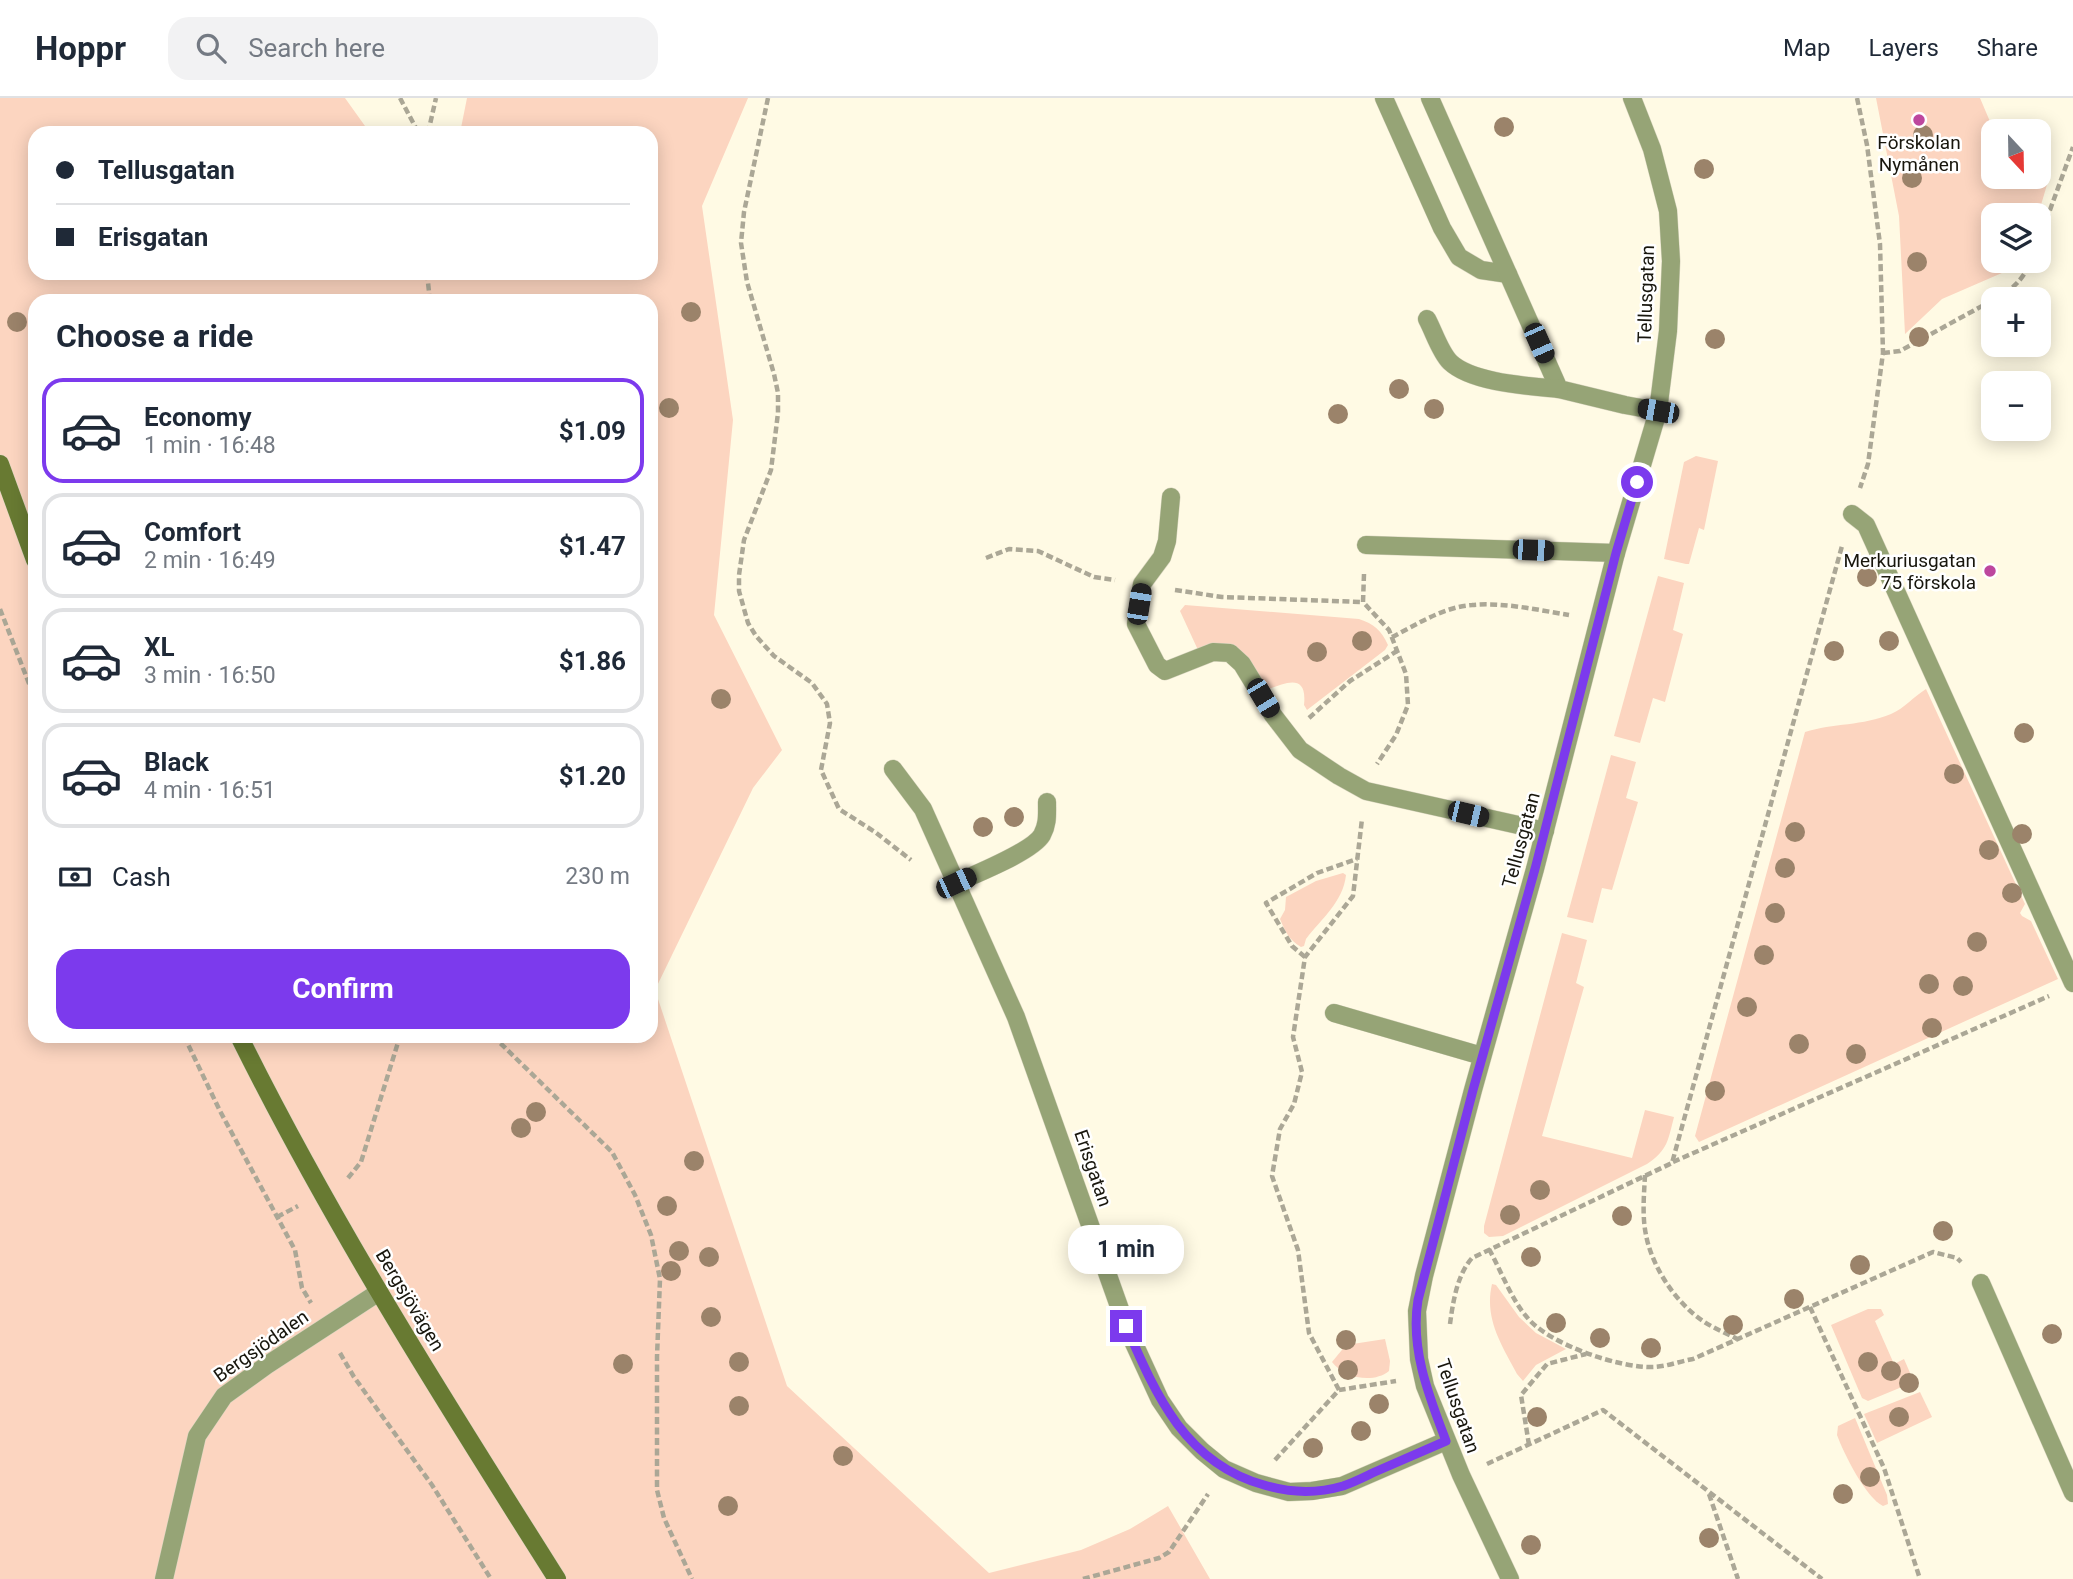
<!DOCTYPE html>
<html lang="en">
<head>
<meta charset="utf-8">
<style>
	body { margin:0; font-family:Roboto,sans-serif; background:#f2f2f3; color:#1f2937; height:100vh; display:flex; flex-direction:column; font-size:26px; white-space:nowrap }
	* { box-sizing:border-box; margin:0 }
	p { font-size:23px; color:#747a83 }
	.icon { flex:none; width:38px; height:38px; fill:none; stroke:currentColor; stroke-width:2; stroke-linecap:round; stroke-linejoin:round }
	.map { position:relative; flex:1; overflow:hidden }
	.sheet { position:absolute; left:28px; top:196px; width:630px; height:749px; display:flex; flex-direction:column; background:#fff; border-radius:21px; box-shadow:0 4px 18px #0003 }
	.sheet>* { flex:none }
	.guide { position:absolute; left:28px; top:28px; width:630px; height:154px; border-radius:21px; box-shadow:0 4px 18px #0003; display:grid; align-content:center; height:154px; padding:0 28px; background:#fff }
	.needle { width:46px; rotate:158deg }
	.buttons { position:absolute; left:1981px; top:21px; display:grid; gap:14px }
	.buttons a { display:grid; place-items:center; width:70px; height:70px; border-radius:14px; background:#fff; box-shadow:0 4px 18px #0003; font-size:35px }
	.end { position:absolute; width:32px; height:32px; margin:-16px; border:9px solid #7c3aed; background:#fff; box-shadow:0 0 0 4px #fff }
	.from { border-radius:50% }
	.bubble { position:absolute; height:49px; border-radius:21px; background:#fff; box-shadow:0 4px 18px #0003; font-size:23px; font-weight:700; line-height:49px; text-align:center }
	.car { position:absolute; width:21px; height:42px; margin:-21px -10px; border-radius:9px; box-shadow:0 0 5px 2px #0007; background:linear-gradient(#222 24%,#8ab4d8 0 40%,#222 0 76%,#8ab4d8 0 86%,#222 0) }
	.guide b { display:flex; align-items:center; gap:24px; height:66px; font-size:26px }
	.guide b+b { border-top:2px solid #e0e1e3 }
	.guide i { width:18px; height:18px; background:#1f2937 }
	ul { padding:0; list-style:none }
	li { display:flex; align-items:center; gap:21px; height:105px; margin:0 14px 10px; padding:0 14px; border:4px solid #e0e1e3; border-radius:21px }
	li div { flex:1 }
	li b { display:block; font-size:26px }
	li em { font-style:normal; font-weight:700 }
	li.on { border-color:#7c3aed }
	li>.icon { width:63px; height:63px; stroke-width:1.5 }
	h2 { padding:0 28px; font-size:32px; line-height:84px }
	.pay { display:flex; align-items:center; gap:18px; height:77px; padding:0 28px; font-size:26px }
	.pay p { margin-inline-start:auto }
	.button { display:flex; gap:14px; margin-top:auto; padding:14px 28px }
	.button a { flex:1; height:80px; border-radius:21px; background:#7c3aed; color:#fff; font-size:28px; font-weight:700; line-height:80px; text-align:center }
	header { display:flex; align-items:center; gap:42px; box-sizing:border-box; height:98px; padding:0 35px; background:#fff; border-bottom:2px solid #e0e1e3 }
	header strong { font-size:33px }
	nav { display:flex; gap:38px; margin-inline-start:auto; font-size:24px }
	.search { width:490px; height:63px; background:#f2f2f3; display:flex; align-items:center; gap:18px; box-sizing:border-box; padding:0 24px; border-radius:21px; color:#747a83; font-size:26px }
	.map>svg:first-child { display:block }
	.green { fill:#fcd5c0; fill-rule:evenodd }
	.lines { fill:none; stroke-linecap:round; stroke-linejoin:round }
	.service-casing { stroke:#dad6c2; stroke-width:19 }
	.minor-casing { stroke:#dad6c2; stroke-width:19 }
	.secondary-casing { stroke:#dad6c2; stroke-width:19 }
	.path { stroke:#aba796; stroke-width:4.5; stroke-dasharray:7 3.5; stroke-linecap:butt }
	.service { stroke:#96a476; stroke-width:18 }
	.minor { stroke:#96a476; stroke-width:18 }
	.secondary { stroke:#687a32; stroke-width:18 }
	.tree { fill:#9b836a }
	.route { stroke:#7c3aed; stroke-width:9 }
	.poi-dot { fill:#bd479e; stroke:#fff; stroke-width:2.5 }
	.labels { text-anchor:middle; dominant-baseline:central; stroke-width:5; stroke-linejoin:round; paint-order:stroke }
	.poi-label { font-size:19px; fill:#18160d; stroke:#fff }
	.street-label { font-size:19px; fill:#18160d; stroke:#fff }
</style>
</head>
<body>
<header>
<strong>Hoppr</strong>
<div class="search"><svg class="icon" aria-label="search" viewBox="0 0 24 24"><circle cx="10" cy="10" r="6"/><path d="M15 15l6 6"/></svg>Search here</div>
<nav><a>Map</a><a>Layers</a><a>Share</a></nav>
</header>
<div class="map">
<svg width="2073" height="1481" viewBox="0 0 2073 1481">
	<rect width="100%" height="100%" fill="#fffae4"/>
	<g class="green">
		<path d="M0,0H345L370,35H35V175H651V35H460L467,0H748L702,108L733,322L714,517L782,652L753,690L655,892L787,1288L989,1475L1081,1452L1130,1431L1168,1408L1210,1481H0ZM35,203H651V938H35Z"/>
		<polygon points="1876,0 1980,0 1994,33 1993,79 2039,79 2039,75 2049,80 2038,117 1993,117 1993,163 2020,163 2018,168 1942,201 1905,236 1899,118"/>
		<polygon points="1696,358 1718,363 1704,432 1699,430 1689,466 1686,466 1664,461 1684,364"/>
		<polygon points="1658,478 1684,485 1673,532 1683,536 1665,604 1653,600 1640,645 1614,638"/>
		<path d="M1185,507L1359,521C1374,526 1381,532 1388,547L1385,552L1307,612L1304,607C1308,570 1279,589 1262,593L1249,568L1198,552L1180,513Z"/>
		<path d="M1926,591L2025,806L2020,815L2022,818L2031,823L2058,881L1699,1044L1695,1038L1805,634C1833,625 1863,628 1891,616C1905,610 1913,599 1926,591Z"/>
		<polygon points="1611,657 1636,664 1626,700 1638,704 1612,792 1602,790 1593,825 1567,819"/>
		<path d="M1343,775L1346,777C1343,804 1322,820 1306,841L1304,848L1301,849C1289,842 1285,833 1280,821L1285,812L1286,799L1316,783Z"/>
		<path d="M1562,835L1587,842L1576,885L1584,889L1542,1038L1632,1060L1645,1012L1674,1019C1668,1042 1668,1052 1647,1066L1503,1138L1489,1139L1484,1135V1128Z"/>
		<path d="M1492,1186L1496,1187L1519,1219L1536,1235L1566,1251L1536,1267L1523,1283L1517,1276C1501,1246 1484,1220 1492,1186Z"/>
		<polygon points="1868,1211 1881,1211 1884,1217 1875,1223 1894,1266 1904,1261 1914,1284 1868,1303 1862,1300 1831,1227"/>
		<path d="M1385,1241L1390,1263L1389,1273C1373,1286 1344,1280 1332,1264L1346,1247Z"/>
		<polygon points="1920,1294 1932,1319 1877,1345 1864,1316"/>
		<path d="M1855,1320L1887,1397L1888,1406L1883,1408C1866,1400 1844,1356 1837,1337L1838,1328Z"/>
	</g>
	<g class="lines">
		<g class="service-casing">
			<g id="service">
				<polyline points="1384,0 1442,130 1459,159 1481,172 1508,176"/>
				<polyline points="1430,0 1559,291 1625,307 1658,313"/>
				<path d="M1427,221C1434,234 1440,254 1450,264C1472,285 1529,288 1559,291"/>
				<polyline points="1171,399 1167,443 1162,459 1142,486 1136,526 1157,567 1165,573 1213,554 1230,555 1242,566 1273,617 1300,652 1339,678 1366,693 1545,733"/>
				<polyline points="1852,416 1866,427 2073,885"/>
				<polyline points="1366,447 1616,455"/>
				<path d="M956,785C975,776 1032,754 1042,737C1048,726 1047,717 1047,704"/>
				<polyline points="1334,915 1482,958"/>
			</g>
		</g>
		<g class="minor-casing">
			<g id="minor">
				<polyline points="893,671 923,711 1016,919 1126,1228 1160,1302 1179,1330 1202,1353 1224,1371 1256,1385 1289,1394 1312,1393 1342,1388 1446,1343"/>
				<polyline points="1981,1185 2073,1395"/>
				<polyline points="164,1481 197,1338 224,1298 267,1267 379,1194"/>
				<polyline points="1510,1481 1461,1377 1425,1288 1419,1261 1417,1213 1424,1178 1473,992 1535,771 1616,455 1658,313 1668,233 1671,163 1668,113 1652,51 1632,0"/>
			</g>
		</g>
		<g class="secondary-casing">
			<g id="secondary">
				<polyline points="0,366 35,462"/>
				<path d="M239,938C332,1126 445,1304 557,1481"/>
			</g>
		</g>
		<g class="path">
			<polyline points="400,0 417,32 421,35"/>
			<polyline points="768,0 744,114 741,145 747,184 774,276 778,295 778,315 771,372 744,442 739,477 739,493 748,525 756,538 774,558 812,585 827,606 830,625 821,672 839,711 875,734 911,762"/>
			<polyline points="1857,0 1867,47 1880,146 1883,255 1868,366 1860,390"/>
			<polyline points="428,35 436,0"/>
			<polyline points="2039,142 2073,49"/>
			<polyline points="427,175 430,203"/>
			<path d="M1995,201C2012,192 2023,182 2031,163"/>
			<polyline points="1883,255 1900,253 1993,202"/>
			<polyline points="986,460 1009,451 1038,453 1094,479 1115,482"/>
			<polyline points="1364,476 1363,504 1389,532 1406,576 1408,607 1396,637 1377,666"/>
			<polyline points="1175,492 1222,499 1363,504"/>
			<polyline points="0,511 35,601"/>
			<path d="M1392,539C1416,527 1443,509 1472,507C1503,504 1538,512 1569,517"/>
			<polyline points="1309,620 1350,583 1397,553"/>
			<polyline points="1305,859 1292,848 1266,805 1317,775 1357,761"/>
			<polyline points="184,938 220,1013 295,1152 302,1190 311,1205"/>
			<polyline points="493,938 612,1054 635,1097 651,1137 660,1181 657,1259 657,1392 664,1420 692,1481"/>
			<polyline points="1673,1064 2049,898"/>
			<path d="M1645,1077C1644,1097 1642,1118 1646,1137C1652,1169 1676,1205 1703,1223C1713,1230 1726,1235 1737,1241"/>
			<polyline points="348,1080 361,1064 400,938"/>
			<polyline points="277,1119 298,1108"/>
			<path d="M1489,1151C1500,1171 1512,1202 1526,1218C1547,1246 1621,1271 1655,1269C1668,1268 1681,1263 1693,1261L1933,1154L1957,1160L1961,1164"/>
			<polyline points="1810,1209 1884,1370 1920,1481"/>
			<path d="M1450,1226C1453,1204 1457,1177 1472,1160L1672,1065L1842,448"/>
			<polyline points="340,1255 354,1279 432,1387 491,1481"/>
			<polyline points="1339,1292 1309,1235 1298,1152 1272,1078 1280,1031 1294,1006 1302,974 1293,939 1305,859 1353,798 1362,721"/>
			<polyline points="1529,1347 1521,1297 1547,1266 1586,1256"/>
			<polyline points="1275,1362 1339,1292 1396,1283"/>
			<polyline points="1487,1366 1603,1312 1822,1481"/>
			<polyline points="1709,1396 1738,1481"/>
			<polyline points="1083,1481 1159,1460 1169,1454 1208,1396"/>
		</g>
		<use href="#service" class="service"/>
		<use href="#minor" class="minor"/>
		<use href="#secondary" class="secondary"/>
	</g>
	<g class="tree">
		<circle cx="1504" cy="29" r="10"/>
		<circle cx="1923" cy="37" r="10"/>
		<circle cx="1704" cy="71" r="10"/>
		<circle cx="1912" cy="80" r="10"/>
		<circle cx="1917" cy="164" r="10"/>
		<circle cx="691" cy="214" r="10"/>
		<circle cx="17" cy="224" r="10"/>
		<circle cx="1919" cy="239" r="10"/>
		<circle cx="1715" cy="241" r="10"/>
		<circle cx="1399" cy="291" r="10"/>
		<circle cx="669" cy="310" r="10"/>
		<circle cx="1434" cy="311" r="10"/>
		<circle cx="1338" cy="316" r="10"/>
		<circle cx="1867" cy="479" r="10"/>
		<circle cx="1362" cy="543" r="10"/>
		<circle cx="1889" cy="543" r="10"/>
		<circle cx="1834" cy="553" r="10"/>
		<circle cx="1317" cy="554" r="10"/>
		<circle cx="721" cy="601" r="10"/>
		<circle cx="2024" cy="635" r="10"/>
		<circle cx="1954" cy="676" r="10"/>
		<circle cx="1014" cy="719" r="10"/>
		<circle cx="983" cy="729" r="10"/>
		<circle cx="1795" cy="734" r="10"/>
		<circle cx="2022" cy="736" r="10"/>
		<circle cx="1989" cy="752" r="10"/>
		<circle cx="1785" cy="770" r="10"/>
		<circle cx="2012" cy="795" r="10"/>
		<circle cx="1775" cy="815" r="10"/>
		<circle cx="1977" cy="844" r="10"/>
		<circle cx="1764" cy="857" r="10"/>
		<circle cx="1929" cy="886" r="10"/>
		<circle cx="1963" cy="888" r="10"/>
		<circle cx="1747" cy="909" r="10"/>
		<circle cx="1932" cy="930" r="10"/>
		<circle cx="1799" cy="946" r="10"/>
		<circle cx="1856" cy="956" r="10"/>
		<circle cx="1715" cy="993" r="10"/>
		<circle cx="536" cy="1014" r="10"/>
		<circle cx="521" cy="1030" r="10"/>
		<circle cx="694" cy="1063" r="10"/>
		<circle cx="1540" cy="1092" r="10"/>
		<circle cx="667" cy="1108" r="10"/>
		<circle cx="1510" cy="1117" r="10"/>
		<circle cx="1622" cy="1118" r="10"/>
		<circle cx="1943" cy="1133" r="10"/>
		<circle cx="679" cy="1153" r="10"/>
		<circle cx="709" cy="1159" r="10"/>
		<circle cx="1531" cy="1159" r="10"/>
		<circle cx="1860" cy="1167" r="10"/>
		<circle cx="671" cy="1173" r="10"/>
		<circle cx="1794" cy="1201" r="10"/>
		<circle cx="711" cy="1219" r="10"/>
		<circle cx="1556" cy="1225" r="10"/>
		<circle cx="1733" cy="1227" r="10"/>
		<circle cx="2052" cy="1236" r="10"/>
		<circle cx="1600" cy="1240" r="10"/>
		<circle cx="1346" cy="1242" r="10"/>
		<circle cx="1651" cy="1250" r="10"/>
		<circle cx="739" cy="1264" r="10"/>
		<circle cx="1868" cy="1264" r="10"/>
		<circle cx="623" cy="1266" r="10"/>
		<circle cx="1348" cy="1272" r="10"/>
		<circle cx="1891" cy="1273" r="10"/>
		<circle cx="1909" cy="1285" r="10"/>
		<circle cx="1379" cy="1306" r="10"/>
		<circle cx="739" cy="1308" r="10"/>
		<circle cx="1537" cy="1319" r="10"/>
		<circle cx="1899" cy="1319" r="10"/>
		<circle cx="1361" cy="1333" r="10"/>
		<circle cx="1313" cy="1350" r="10"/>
		<circle cx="843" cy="1358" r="10"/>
		<circle cx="1870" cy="1379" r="10"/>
		<circle cx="1843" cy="1396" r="10"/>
		<circle cx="728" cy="1408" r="10"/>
		<circle cx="1709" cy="1440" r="10"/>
		<circle cx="1531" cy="1447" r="10"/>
	</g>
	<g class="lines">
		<path class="route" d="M1126,1228C1156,1297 1185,1365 1264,1387C1290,1395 1316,1396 1343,1388C1355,1384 1366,1378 1377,1373C1400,1363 1423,1353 1446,1343C1429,1298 1410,1251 1418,1202L1473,992L1535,771L1616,455L1637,384"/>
	</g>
	<g class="poi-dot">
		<circle cx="1919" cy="22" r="7"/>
		<circle cx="1990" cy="473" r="7"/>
	</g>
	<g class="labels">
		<g class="poi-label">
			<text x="1919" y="44">Förskolan<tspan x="1919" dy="22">Nymånen</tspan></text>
			<text x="1976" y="462" text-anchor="end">Merkuriusgatan<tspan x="1976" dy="22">75 förskola</tspan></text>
		</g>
		<g class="street-label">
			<text transform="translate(1646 196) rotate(-88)">Tellusgatan</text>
			<text transform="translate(1521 742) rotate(-75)">Tellusgatan</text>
			<text transform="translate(1093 1070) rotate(71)">Erisgatan</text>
			<text transform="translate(410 1202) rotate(59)">Bergsjövägen</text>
			<text transform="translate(261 1248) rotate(-35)">Bergsjödalen</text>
			<text transform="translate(1458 1308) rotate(71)">Tellusgatan</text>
		</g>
	</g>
</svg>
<div class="buttons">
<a><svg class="needle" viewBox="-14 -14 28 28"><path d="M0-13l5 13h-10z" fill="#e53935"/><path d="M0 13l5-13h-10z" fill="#747a83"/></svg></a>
<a><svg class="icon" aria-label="layers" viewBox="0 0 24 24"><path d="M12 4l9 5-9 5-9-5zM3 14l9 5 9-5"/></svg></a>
<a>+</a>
<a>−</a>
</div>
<i class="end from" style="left:1637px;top:384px"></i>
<i class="end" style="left:1126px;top:1228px"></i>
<div class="bubble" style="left:1068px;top:1127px;width:116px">1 min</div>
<i class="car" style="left:1539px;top:245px;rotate:156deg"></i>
<i class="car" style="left:1658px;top:313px;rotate:280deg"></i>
<i class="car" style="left:1533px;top:452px;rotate:92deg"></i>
<i class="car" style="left:1139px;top:506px;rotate:9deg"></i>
<i class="car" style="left:1263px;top:600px;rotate:149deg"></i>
<i class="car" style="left:1468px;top:716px;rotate:103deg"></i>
<i class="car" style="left:956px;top:785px;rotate:65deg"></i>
<div class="guide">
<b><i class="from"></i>Tellusgatan</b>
<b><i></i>Erisgatan</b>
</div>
<section class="sheet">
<h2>Choose a ride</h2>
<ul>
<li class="on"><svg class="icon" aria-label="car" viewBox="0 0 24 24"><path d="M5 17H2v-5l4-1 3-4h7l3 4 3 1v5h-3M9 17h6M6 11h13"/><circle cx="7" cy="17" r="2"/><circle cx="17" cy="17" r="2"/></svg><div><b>Economy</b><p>1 min · 16:48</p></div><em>$1.09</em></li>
<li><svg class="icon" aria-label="car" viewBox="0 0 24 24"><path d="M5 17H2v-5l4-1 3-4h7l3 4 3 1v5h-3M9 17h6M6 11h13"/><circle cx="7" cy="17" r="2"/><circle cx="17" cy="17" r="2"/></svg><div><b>Comfort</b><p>2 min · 16:49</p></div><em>$1.47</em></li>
<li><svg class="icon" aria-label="car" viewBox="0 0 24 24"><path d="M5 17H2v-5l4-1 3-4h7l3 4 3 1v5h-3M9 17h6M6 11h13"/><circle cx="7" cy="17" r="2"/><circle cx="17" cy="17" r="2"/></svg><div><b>XL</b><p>3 min · 16:50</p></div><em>$1.86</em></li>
<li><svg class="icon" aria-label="car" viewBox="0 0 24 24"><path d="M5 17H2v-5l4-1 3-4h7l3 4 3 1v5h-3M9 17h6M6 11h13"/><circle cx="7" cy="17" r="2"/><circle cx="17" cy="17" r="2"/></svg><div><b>Black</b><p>4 min · 16:51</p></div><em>$1.20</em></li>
</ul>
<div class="pay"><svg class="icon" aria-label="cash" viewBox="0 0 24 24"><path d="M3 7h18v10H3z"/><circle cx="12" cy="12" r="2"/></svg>Cash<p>230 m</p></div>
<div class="button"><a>Confirm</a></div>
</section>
</div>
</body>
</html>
